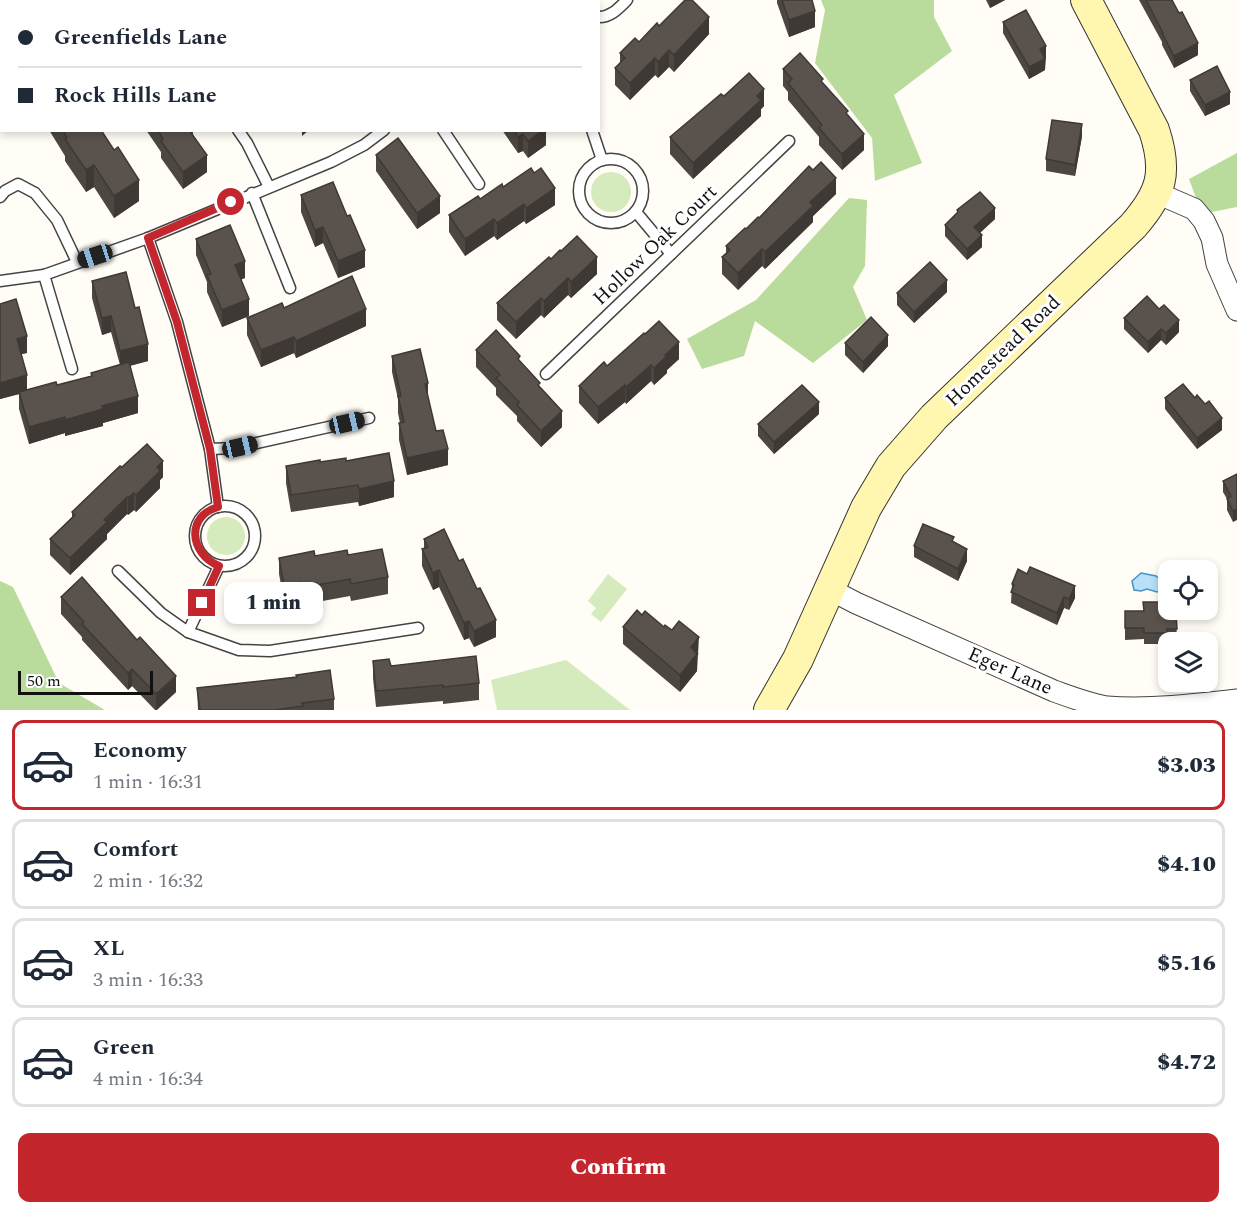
<!DOCTYPE html>
<html lang="en">
<head>
<meta charset="utf-8">
<style>
	body { margin:0; font-family:Spectral,serif; background:#f2f2f3; color:#1f2937; height:100vh; display:flex; flex-direction:column; font-size:22px; white-space:nowrap }
	* { box-sizing:border-box; margin:0 }
	p { font-size:20px; color:#747a83 }
	.icon { flex:none; width:33px; height:33px; fill:none; stroke:currentColor; stroke-width:2; stroke-linecap:round; stroke-linejoin:round }
	.map { position:relative; height:710px; overflow:hidden }
	.drawer { display:flex; flex-direction:column; background:#fff; flex:1 }
	.drawer>* { flex:none }
	.top-card { position:absolute; left:0px; top:0px; width:600px; height:132px; box-shadow:0 3px 9px #0003; display:grid; align-content:center; height:132px; padding:0 18px; background:#fff }
	.fabs { position:absolute; left:1158px; top:560px; display:grid; gap:12px }
	.fabs a { display:grid; place-items:center; width:60px; height:60px; border-radius:12px; background:#fff; box-shadow:0 3px 9px #0003; font-size:30px }
	.scale { position:absolute; left:18px; bottom:15px; width:135px; box-sizing:border-box; padding-left:6px; border:3px solid #111; border-top:0; font-size:16px; line-height:21px; white-space:nowrap; color:#111; -webkit-text-stroke:4px #fff; paint-order:stroke }
	.end { position:absolute; width:27px; height:27px; margin:-14px; border:8px solid #c4262e; background:#fff; box-shadow:0 0 0 3px #fff }
	.from { border-radius:50% }
	.bubble { position:absolute; height:42px; border-radius:12px; background:#fff; box-shadow:0 3px 9px #0003; font-size:20px; font-weight:800; line-height:42px; text-align:center }
	.car { position:absolute; width:18px; height:36px; margin:-18px -9px; border-radius:8px; box-shadow:0 0 4px 2px #0007; background:linear-gradient(#222 24%,#8ab4d8 0 40%,#222 0 76%,#8ab4d8 0 86%,#222 0) }
	.top-card b { display:flex; align-items:center; gap:21px; height:57px; font-size:22px }
	.top-card b+b { border-top:2px solid #e0e1e3 }
	.top-card i { width:15px; height:15px; background:#1f2937 }
	ul { padding:10px 0 0; list-style:none }
	li { display:flex; align-items:center; gap:18px; height:90px; margin:0 12px 9px; padding:0 6px; border:3px solid #e0e1e3; border-radius:12px }
	li div { flex:1 }
	li b { display:block; font-size:22px }
	li em { font-style:normal; font-weight:800 }
	li.selected { border-color:#c4262e }
	li>.icon { width:54px; height:54px; stroke-width:1.5 }
	.cta { display:flex; gap:12px; margin-top:auto; padding:12px 18px }
	.cta a { flex:1; height:69px; border-radius:12px; background:#c4262e; color:#fff; font-size:24px; font-weight:800; line-height:69px; text-align:center }
	.map>svg:first-child { display:block }
	.green { fill:#d5ebbd }
	.forest { fill:#b9dc9c }
	.water { fill:#b9e0f7; stroke:#3f96cf; stroke-width:1.5 }
	.lines { fill:none; stroke-linecap:round; stroke-linejoin:round }
	.stream { stroke:#3f96cf; stroke-width:5 }
	.lane-casing { stroke:#444; stroke-width:13 }
	.street-casing { stroke:#444; stroke-width:23 }
	.secondary-casing { stroke:#333; stroke-width:32 }
	.lane { stroke:#fff; stroke-width:10 }
	.street { stroke:#fff; stroke-width:21 }
	.secondary { stroke:#fff6b0; stroke-width:30 }
	.wall { fill:#4d4742 }
	.shaded-wall { fill:#3f3936 }
	.building { fill:#5a524d; stroke:#3f3936; stroke-width:1.5 }
	.route { stroke:#c4262e; stroke-width:8 }
	.labels { text-anchor:middle; dominant-baseline:central; stroke-width:6; stroke-linejoin:round; paint-order:stroke }
	.street-label { font-size:20px; fill:#111; stroke:#fff }
</style>
</head>
<body>
<div class="map">
<svg width="1237" height="710" viewBox="0 0 1237 710">
	<rect width="100%" height="100%" fill="#fffdf5"/>
	<g class="green">
		<circle cx="611" cy="192" r="20"/>
		<circle cx="226" cy="536" r="19"/>
		<polygon points="608,574 627,589 601,622 591,614 596,608 588,601"/>
		<polygon points="566,660 630,710 497,710 491,680"/>
	</g>
	<g class="forest">
		<polygon points="118,0 299,0 113,1"/>
		<polygon points="821,0 934,0 934,17 952,51 894,95 922,163 875,181 872,138 815,63 825,10"/>
		<polygon points="1237,153 1237,207 1202,214 1189,179"/>
		<polygon points="849,198 867,200 865,266 853,287 867,320 813,363 755,321 744,356 702,369 687,339 756,300"/>
		<polygon points="0,581 13,587 59,683 105,710 0,710"/>
	</g>
	<polygon class="water" points="1141,573 1156,576 1163,582 1163,589 1157,592 1147,589 1141,591 1134,590 1132,581"/>
	<g class="lines">
		<g class="stream">
			<polyline points="267,2 269,0"/>
			<polyline points="0,77 2,77"/>
		</g>
		<g class="lane-casing">
			<g id="lane">
				<polyline points="387,0 388,2"/>
				<polyline points="539,0 541,2"/>
				<path d="M598,17C610,18 619,8 627,0"/>
				<polyline points="238,130 247,143 269,187"/>
				<polyline points="443,130 479,184"/>
				<polyline points="592,130 602,160"/>
				<circle cx="611" cy="191" r="32"/>
				<polyline points="252,193 290,288"/>
				<polyline points="0,197 5,191 18,184 35,193 57,220 77,262"/>
				<polyline points="636,212 671,254"/>
				<polyline points="148,238 177,322 210,449 218,507"/>
				<polyline points="44,275 72,369"/>
				<polyline points="0,281 44,275 148,238 331,162 364,145 384,130"/>
				<polyline points="546,374 789,141"/>
				<polyline points="210,449 234,448 369,418"/>
				<circle cx="225" cy="536" r="30"/>
				<polyline points="118,571 161,613 188,632 239,650 270,651 418,628"/>
				<polyline points="188,632 219,566"/>
			</g>
		</g>
		<g class="street-casing">
			<g id="street">
				<polyline points="1157,193 1194,209 1204,221 1212,238 1217,264 1237,310"/>
				<path d="M829,589L856,603L1054,691C1071,697 1089,704 1107,707C1150,710 1194,705 1237,700"/>
			</g>
		</g>
		<g class="secondary-casing">
			<path id="secondary" d="M769,710L798,659L866,508L891,466L934,417L1133,226C1162,193 1168,172 1154,130L1086,0"/>
		</g>
		<use href="#lane" class="lane"/>
		<use href="#street" class="street"/>
		<use href="#secondary" class="secondary"/>
	</g>
	<g class="wall">
		<polygon points="311,0 354,0 354,1 311,2"/>
		<polygon points="435,0 486,0 486,2 436,2"/>
		<polygon points="777,0 812,0 815,27 789,37 777,3"/>
		<polygon points="986,0 1005,0 990,8"/>
		<polygon points="1139,0 1172,0 1198,55 1174,68 1162,45 1162,42"/>
		<polygon points="1003,22 1046,58 1045,70 1029,79 1003,33"/>
		<polygon points="659,26 709,34 674,72 669,67 658,78 655,75 630,100 615,85 615,68 620,63 620,53 639,42"/>
		<polygon points="783,69 823,84 848,115 864,150 842,170 819,145 819,137 788,100 788,92 783,86"/>
		<polygon points="1190,80 1230,104 1205,116 1190,91"/>
		<polygon points="724,96 764,106 761,109 761,116 693,179 670,154 670,137"/>
		<polygon points="49,130 101,130 114,150 139,201 114,218 94,187 86,192 65,161 65,156"/>
		<polygon points="146,130 193,130 193,136 207,172 183,189 161,158 161,152"/>
		<polygon points="502,130 546,130 546,145 528,158 523,151 518,153"/>
		<polygon points="1082,136 1075,176 1046,171 1046,159"/>
		<polygon points="376,155 440,213 417,229 376,171"/>
		<polygon points="503,187 555,205 526,224 524,221 497,240 494,236 465,256 449,232 449,215"/>
		<polygon points="836,194 813,216 813,222 765,269 762,266 738,290 722,274 722,257 726,254 726,246 759,218"/>
		<polygon points="301,195 365,267 338,278 323,243 315,247 301,212"/>
		<polygon points="957,210 995,219 980,233 982,247 967,260 945,236 945,225 957,213"/>
		<polygon points="196,239 245,278 241,279 249,316 222,327 207,292 207,282 196,255"/>
		<polygon points="551,259 597,274 571,298 568,295 544,318 541,315 516,339 497,320 497,303"/>
		<polygon points="92,281 148,361 130,366 138,413 103,423 103,426 65,436 65,433 29,444 19,409 19,394 0,399 0,304 27,353 21,354 27,390 57,385 91,376 91,373 120,365 111,332 102,335 92,298"/>
		<polygon points="947,292 914,323 897,305 897,293"/>
		<polygon points="284,308 366,326 296,358 294,353 261,367 247,335 247,318"/>
		<polygon points="1124,318 1179,332 1166,345 1161,340 1148,353 1124,329"/>
		<polygon points="845,343 888,346 863,373 845,355"/>
		<polygon points="476,350 520,362 540,388 562,427 541,447 517,421 517,416 496,395 496,388 476,367"/>
		<polygon points="392,356 428,398 436,431 448,465 407,475 399,440 399,423 400,423 398,413 398,399 392,372"/>
		<polygon points="679,359 667,370 667,373 654,385 651,381 626,404 625,402 598,424 579,403 579,386 607,366"/>
		<polygon points="1165,398 1222,430 1197,449 1165,409"/>
		<polygon points="819,414 774,454 758,436 758,424"/>
		<polygon points="346,461 394,497 359,506 358,502 291,512 286,483 286,466"/>
		<polygon points="122,467 163,477 160,480 160,488 136,512 134,510 128,515 127,514 107,534 107,539 70,575 50,555 50,539 72,517 72,512"/>
		<polygon points="1237,474 1233,522 1227,510 1227,499 1223,492 1223,481"/>
		<polygon points="424,539 496,637 474,647 469,638 464,640 439,587 433,590 422,566 422,549 424,548"/>
		<polygon points="914,546 967,561 958,581 914,557"/>
		<polygon points="348,555 388,577 388,594 351,601 350,596 317,602 317,600 302,603 301,598 284,601 279,574 279,558"/>
		<polygon points="1012,584 1075,598 1069,610 1064,608 1057,625 1011,603"/>
		<polygon points="61,597 176,692 157,710 155,710 132,686 128,690 82,640 82,637 61,614"/>
		<polygon points="1125,611 1176,613 1177,641 1167,641 1167,644 1144,644 1144,639 1125,640"/>
		<polygon points="642,615 664,627 699,654 697,655 697,671 680,692 623,644 623,627"/>
		<polygon points="373,661 391,666 479,683 479,700 443,704 443,701 376,707 373,678"/>
		<polygon points="197,688 334,699 334,710 198,710"/>
	</g>
	<g class="shaded-wall">
		<polygon points="472,0 486,0 486,2 469,2"/>
		<polygon points="990,0 1005,0 990,8"/>
		<polygon points="815,11 815,27 789,37 789,20"/>
		<polygon points="709,17 709,34 674,72 674,55"/>
		<polygon points="1198,43 1198,55 1174,68 1174,56"/>
		<polygon points="1046,46 1046,58 1040,61 1040,49"/>
		<polygon points="669,50 669,67 658,78 658,62"/>
		<polygon points="655,58 655,75 630,100 630,83"/>
		<polygon points="1045,59 1045,70 1029,79 1029,67"/>
		<polygon points="764,89 764,106 761,109 761,116 693,179 693,163"/>
		<polygon points="1230,92 1230,104 1205,116 1205,105"/>
		<polygon points="1,107 1,129 0,130 0,109"/>
		<polygon points="1082,124 1082,136 1075,176 1075,165"/>
		<polygon points="302,130 309,130 302,136"/>
		<polygon points="543,130 546,130 546,145 528,158 528,141"/>
		<polygon points="523,134 523,151 518,153 518,137"/>
		<polygon points="864,134 864,150 842,170 842,154"/>
		<polygon points="207,155 207,172 183,189 183,172"/>
		<polygon points="94,165 94,187 86,192 86,170"/>
		<polygon points="836,178 836,194 813,216 813,222 765,269 765,252 810,202"/>
		<polygon points="139,180 139,201 114,218 114,196"/>
		<polygon points="555,188 555,205 526,224 526,208"/>
		<polygon points="440,196 440,213 417,229 417,213"/>
		<polygon points="524,204 524,221 497,240 497,223"/>
		<polygon points="995,208 995,219 974,238 974,227"/>
		<polygon points="494,219 494,236 465,256 465,239"/>
		<polygon points="323,227 323,243 315,247 315,230"/>
		<polygon points="982,235 982,247 967,260 967,249"/>
		<polygon points="762,249 762,266 738,290 738,273"/>
		<polygon points="365,250 365,267 338,278 338,261"/>
		<polygon points="597,257 597,274 571,298 571,282"/>
		<polygon points="245,261 245,278 235,282 235,265"/>
		<polygon points="568,278 568,295 544,318 544,301"/>
		<polygon points="947,280 947,292 914,323 914,312"/>
		<polygon points="541,298 541,315 516,339 516,322"/>
		<polygon points="249,299 249,316 222,327 222,310"/>
		<polygon points="366,309 366,326 296,358 296,341"/>
		<polygon points="111,316 111,332 102,335 102,318"/>
		<polygon points="1179,320 1179,332 1166,345 1166,333"/>
		<polygon points="1161,329 1161,340 1148,353 1148,342"/>
		<polygon points="888,335 888,346 863,373 863,362"/>
		<polygon points="27,336 27,353 17,355 17,339"/>
		<polygon points="294,337 294,353 261,367 261,350"/>
		<polygon points="679,342 679,359 667,370 667,373 654,385 654,368 665,355"/>
		<polygon points="148,344 148,361 120,368 120,351"/>
		<polygon points="651,365 651,381 626,404 626,387"/>
		<polygon points="27,375 27,392 0,399 0,383"/>
		<polygon points="428,383 428,400 425,384"/>
		<polygon points="625,385 625,402 598,424 598,407"/>
		<polygon points="138,396 138,413 103,423 103,426 65,436 65,420 102,406"/>
		<polygon points="819,402 819,414 774,454 774,442"/>
		<polygon points="562,411 562,427 541,447 541,431"/>
		<polygon points="65,417 65,433 29,444 29,427"/>
		<polygon points="1222,418 1222,430 1197,449 1197,438"/>
		<polygon points="448,449 448,465 407,475 407,458"/>
		<polygon points="163,461 163,477 160,480 160,488 136,512 136,495 157,467"/>
		<polygon points="394,481 394,497 359,506 359,489"/>
		<polygon points="134,493 134,510 128,515 128,498"/>
		<polygon points="127,497 127,514 107,534 107,539 70,575 70,558 104,520"/>
		<polygon points="1237,509 1237,520 1233,522 1233,511"/>
		<polygon points="967,549 967,561 958,581 958,569"/>
		<polygon points="439,570 439,587 433,590 433,573"/>
		<polygon points="1075,586 1075,598 1069,610 1069,599"/>
		<polygon points="1064,597 1064,608 1057,625 1057,613"/>
		<polygon points="496,620 496,637 474,647 474,631"/>
		<polygon points="469,621 469,638 464,640 464,623"/>
		<polygon points="699,637 697,671 680,692 680,675 691,647"/>
		<polygon points="132,669 132,686 128,690 128,673"/>
		<polygon points="176,676 176,692 156,710 156,694"/>
	</g>
	<g class="building">
		<polygon points="320,0 354,0 354,1 321,2"/>
		<polygon points="447,0 472,0 469,2 448,2"/>
		<polygon points="685,0 692,0 709,17 674,55 669,50 658,62 655,58 630,83 615,68 625,58 620,53 635,38 639,42 657,23 659,26"/>
		<polygon points="782,0 812,0 815,11 789,20"/>
		<polygon points="1146,0 1172,0 1179,13 1182,12 1198,43 1174,56 1162,33 1163,33"/>
		<polygon points="1026,10 1046,46 1040,49 1045,59 1029,67 1003,22"/>
		<polygon points="800,53 823,79 821,81 848,111 846,113 864,134 842,154 819,128 822,125 788,83 792,79 783,69"/>
		<polygon points="1217,66 1230,92 1205,105 1190,80"/>
		<polygon points="749,73 764,89 757,96 761,100 693,163 670,137 721,94 724,96"/>
		<polygon points="1052,120 1082,124 1075,165 1046,159"/>
		<polygon points="63,130 101,130 114,150 118,147 139,180 114,196 94,165 86,170 65,139 67,138"/>
		<polygon points="158,130 189,130 207,155 183,172 161,141 163,139"/>
		<polygon points="514,130 543,130 528,141 523,134 518,137"/>
		<polygon points="398,138 440,196 417,213 376,155"/>
		<polygon points="821,162 836,178 810,202 813,206 765,252 762,249 738,273 722,257 730,250 726,246 745,228 746,229 758,217 759,218 809,166 813,170"/>
		<polygon points="531,168 534,173 541,168 555,188 526,208 524,204 497,223 494,219 465,239 449,215 478,196 480,199 502,184 503,187"/>
		<polygon points="333,182 347,216 350,215 365,250 338,261 323,227 315,230 301,195"/>
		<polygon points="980,192 995,208 974,227 982,235 967,249 945,225 958,212 957,210"/>
		<polygon points="230,225 245,261 235,265 249,299 222,310 207,275 211,274 196,239"/>
		<polygon points="577,236 597,257 571,282 568,278 544,301 541,298 516,322 497,303 549,257 551,259 560,250 561,251"/>
		<polygon points="930,262 947,280 914,312 897,293"/>
		<polygon points="126,272 135,308 139,307 148,344 120,351 111,316 102,318 92,281"/>
		<polygon points="352,276 366,309 296,341 294,337 261,350 247,318 282,303 284,308"/>
		<polygon points="1147,296 1159,309 1164,305 1179,320 1166,333 1161,329 1148,342 1124,318"/>
		<polygon points="16,299 27,336 17,339 27,375 0,383 0,304"/>
		<polygon points="871,317 888,335 863,362 845,343"/>
		<polygon points="659,321 679,342 665,355 667,356 654,368 651,365 626,387 625,385 598,407 579,386 604,362 607,366 644,333 645,334"/>
		<polygon points="496,330 520,356 518,359 540,383 538,385 562,411 541,431 517,405 519,402 496,378 500,375 476,350"/>
		<polygon points="420,349 428,383 425,384 436,431 443,430 448,449 407,458 399,423 404,422 398,396 401,396 392,356"/>
		<polygon points="129,362 138,396 102,406 103,409 65,420 65,417 29,427 19,392 56,382 57,385 92,376 91,373"/>
		<polygon points="1183,384 1195,398 1197,395 1205,404 1209,401 1222,418 1197,438 1165,398"/>
		<polygon points="802,385 819,402 774,442 758,424"/>
		<polygon points="147,444 163,461 157,467 160,471 136,495 134,493 128,498 127,497 104,520 107,522 70,558 50,539 75,515 72,512 120,466 122,467"/>
		<polygon points="389,453 394,481 359,489 358,485 291,495 286,466 320,460 320,462 346,458 346,461"/>
		<polygon points="1237,474 1237,509 1233,511 1227,499 1231,496 1223,481"/>
		<polygon points="923,524 954,537 952,541 967,549 958,569 914,546"/>
		<polygon points="444,529 459,561 463,559 477,589 480,588 496,620 474,631 469,621 464,623 439,570 433,573 422,549 428,547 424,539"/>
		<polygon points="382,549 388,577 351,584 350,579 317,585 317,583 302,586 301,582 284,585 279,558 314,551 315,556 347,550 348,555"/>
		<polygon points="1030,567 1075,586 1069,599 1064,597 1057,613 1011,592 1014,585 1012,584 1018,569 1027,574"/>
		<polygon points="82,577 137,640 140,637 176,676 156,694 132,669 128,673 82,624 84,622 61,597"/>
		<polygon points="1143,602 1167,602 1167,613 1176,613 1177,629 1167,629 1167,633 1144,633 1144,628 1125,628 1125,611 1144,611"/>
		<polygon points="637,610 642,615 645,611 664,627 665,625 672,630 679,621 699,637 691,647 697,654 680,675 623,627"/>
		<polygon points="476,656 479,683 443,687 443,685 376,691 373,661 389,659 391,666"/>
		<polygon points="330,670 334,699 302,703 303,706 275,710 200,710 197,688 297,677 296,675"/>
	</g>
	<g class="lines">
		<path class="route" d="M202,603L219,566C189,553 186,516 218,507L210,449L177,322L148,238L231,202"/>
	</g>
	<g class="labels">
		<g class="street-label">
			<text transform="translate(655 245) rotate(-44)">Hollow Oak Court</text>
			<text transform="translate(1003 351) rotate(-44)">Homestead Road</text>
			<text transform="translate(1010 671) rotate(24)">Eger Lane</text>
		</g>
	</g>
</svg>
<div class="fabs">
<a><svg class="icon" aria-label="locate" viewBox="0 0 24 24"><circle cx="12" cy="12" r="6"/><path d="M12 2v4M12 18v4M2 12h4M18 12h4"/></svg></a>
<a><svg class="icon" aria-label="layers" viewBox="0 0 24 24"><path d="M12 4l9 5-9 5-9-5zM3 14l9 5 9-5"/></svg></a>
</div>
<div class="scale">50 m</div>
<i class="end from" style="left:231px;top:202px"></i>
<i class="end" style="left:202px;top:603px"></i>
<div class="bubble" style="left:224px;top:582px;width:99px">1 min</div>
<i class="car" style="left:95px;top:256px;rotate:252deg"></i>
<i class="car" style="left:347px;top:423px;rotate:77deg"></i>
<i class="car" style="left:240px;top:447px;rotate:77deg"></i>
<div class="top-card">
<b><i class="from"></i>Greenfields Lane</b>
<b><i></i>Rock Hills Lane</b>
</div>
</div>
<section class="drawer">
<ul>
<li class="selected"><svg class="icon" aria-label="car" viewBox="0 0 24 24"><path d="M5 17H2v-5l4-1 3-4h7l3 4 3 1v5h-3M9 17h6M6 11h13"/><circle cx="7" cy="17" r="2"/><circle cx="17" cy="17" r="2"/></svg><div><b>Economy</b><p>1 min · 16:31</p></div><em>$3.03</em></li>
<li><svg class="icon" aria-label="car" viewBox="0 0 24 24"><path d="M5 17H2v-5l4-1 3-4h7l3 4 3 1v5h-3M9 17h6M6 11h13"/><circle cx="7" cy="17" r="2"/><circle cx="17" cy="17" r="2"/></svg><div><b>Comfort</b><p>2 min · 16:32</p></div><em>$4.10</em></li>
<li><svg class="icon" aria-label="car" viewBox="0 0 24 24"><path d="M5 17H2v-5l4-1 3-4h7l3 4 3 1v5h-3M9 17h6M6 11h13"/><circle cx="7" cy="17" r="2"/><circle cx="17" cy="17" r="2"/></svg><div><b>XL</b><p>3 min · 16:33</p></div><em>$5.16</em></li>
<li><svg class="icon" aria-label="car" viewBox="0 0 24 24"><path d="M5 17H2v-5l4-1 3-4h7l3 4 3 1v5h-3M9 17h6M6 11h13"/><circle cx="7" cy="17" r="2"/><circle cx="17" cy="17" r="2"/></svg><div><b>Green</b><p>4 min · 16:34</p></div><em>$4.72</em></li>
</ul>
<div class="cta"><a>Confirm</a></div>
</section>
</body>
</html>
